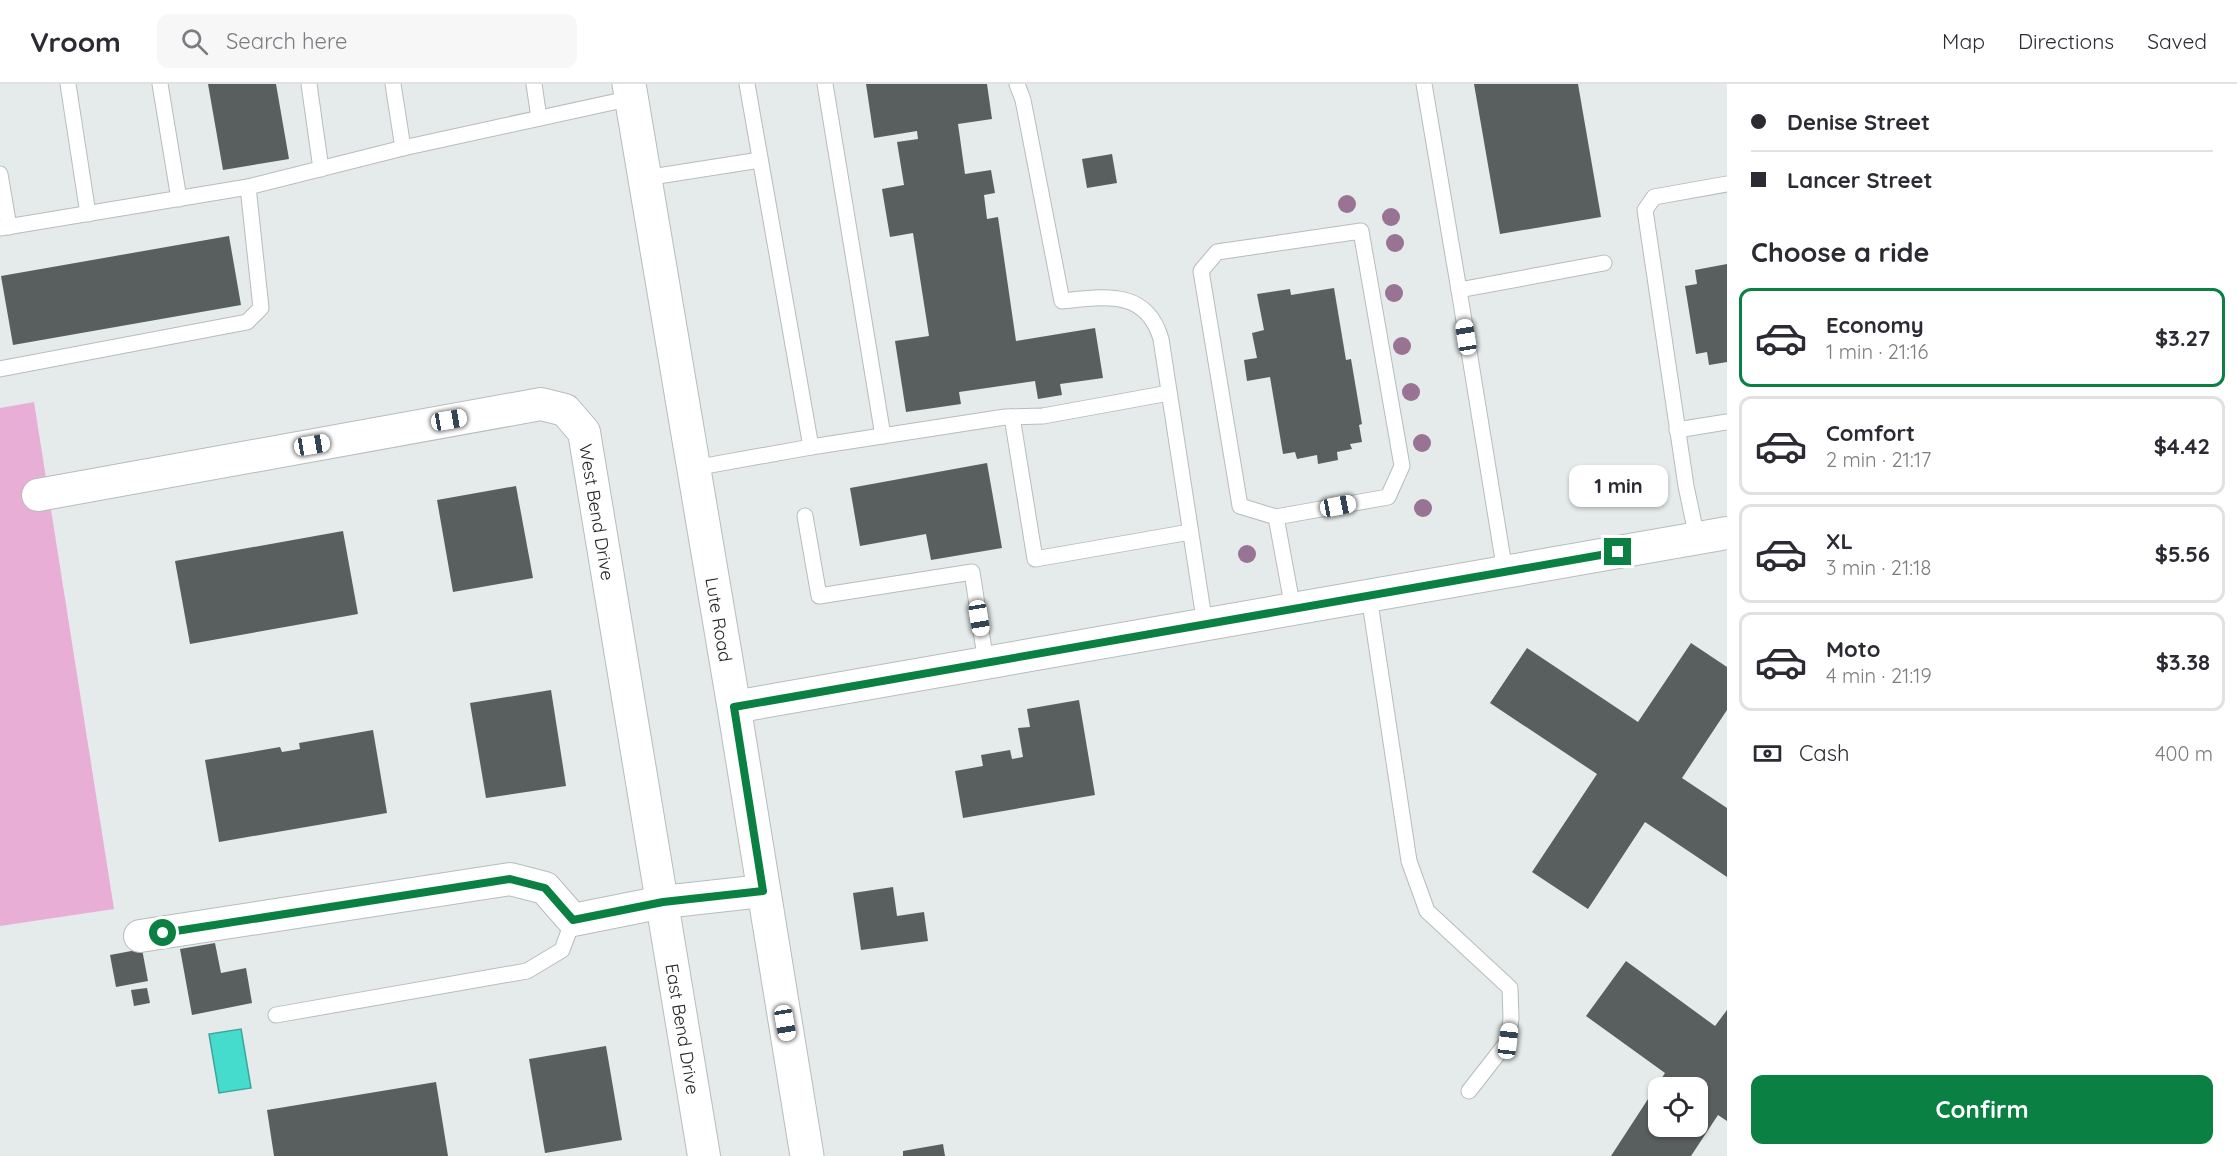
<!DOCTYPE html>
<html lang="en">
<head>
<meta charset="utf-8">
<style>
	body { margin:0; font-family:Quicksand,sans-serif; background:#f7f7f7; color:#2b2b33; height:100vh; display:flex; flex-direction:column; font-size:22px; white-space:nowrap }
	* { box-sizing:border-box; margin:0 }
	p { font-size:20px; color:#7c7c81 }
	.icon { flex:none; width:33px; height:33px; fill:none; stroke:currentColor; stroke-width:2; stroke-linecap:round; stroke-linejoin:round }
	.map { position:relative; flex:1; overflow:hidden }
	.drawer { display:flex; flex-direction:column; background:#fff; width:510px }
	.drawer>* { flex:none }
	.top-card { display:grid; align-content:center; height:132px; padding:0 24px; background:#fff }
	.tools { position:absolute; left:1648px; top:993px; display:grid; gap:12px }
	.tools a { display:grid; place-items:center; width:60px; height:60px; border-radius:12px; background:#fff; box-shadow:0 2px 4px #0004; font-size:30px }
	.end { position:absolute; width:27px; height:27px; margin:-14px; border:8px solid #0b8043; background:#fff; box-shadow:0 0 0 3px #fff }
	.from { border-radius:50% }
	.bubble { position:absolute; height:42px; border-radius:12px; background:#fff; box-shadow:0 2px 4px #0004; font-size:20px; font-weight:700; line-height:42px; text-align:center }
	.car { position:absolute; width:18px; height:36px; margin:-18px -9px; border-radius:8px; box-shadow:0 0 4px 2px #0007; background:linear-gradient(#fff 24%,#345 0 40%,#fff 0 76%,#345 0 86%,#fff 0) }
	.top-card b { display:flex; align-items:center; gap:21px; height:57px; font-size:22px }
	.top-card b+b { border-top:2px solid #e1e1e2 }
	.top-card i { width:15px; height:15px; background:#2b2b33 }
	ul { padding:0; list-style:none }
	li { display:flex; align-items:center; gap:18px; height:99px; margin:0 12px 9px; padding:0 12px; border:3px solid #e1e1e2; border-radius:12px }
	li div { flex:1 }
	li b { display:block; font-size:22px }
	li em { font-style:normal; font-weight:700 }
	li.on { border-color:#0b8043 }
	li>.icon { width:54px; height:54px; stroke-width:1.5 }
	h2 { padding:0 24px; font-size:27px; line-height:72px }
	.pay { display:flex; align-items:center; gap:15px; height:66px; padding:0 24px; font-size:22px }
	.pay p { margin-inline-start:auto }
	.action { display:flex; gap:12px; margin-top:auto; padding:12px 24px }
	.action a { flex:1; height:69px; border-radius:12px; background:#0b8043; color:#fff; font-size:24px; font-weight:700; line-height:69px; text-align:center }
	header { display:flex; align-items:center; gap:36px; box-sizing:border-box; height:84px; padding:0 30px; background:#fff; border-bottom:2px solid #e1e1e2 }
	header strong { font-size:28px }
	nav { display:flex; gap:33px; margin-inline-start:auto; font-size:21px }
	.search { width:420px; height:54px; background:#f7f7f7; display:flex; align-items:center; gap:15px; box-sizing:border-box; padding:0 21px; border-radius:12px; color:#7c7c81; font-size:22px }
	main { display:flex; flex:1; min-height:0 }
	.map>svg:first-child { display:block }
	.green { fill:#e9aed5 }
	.water { fill:#46dccd; stroke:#3ca69b; stroke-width:1.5 }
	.building { fill:#595f5e; fill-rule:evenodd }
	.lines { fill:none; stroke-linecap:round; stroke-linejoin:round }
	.service-casing { stroke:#b6bdbc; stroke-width:17 }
	.minor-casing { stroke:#b6bdbc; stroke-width:34 }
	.tertiary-casing { stroke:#b6bdbc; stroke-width:35 }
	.service { stroke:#fff; stroke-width:15 }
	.minor { stroke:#fff; stroke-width:32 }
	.tertiary { stroke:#fff; stroke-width:33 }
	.tree { fill:#997393 }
	.route { stroke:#0b8043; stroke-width:8 }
	.labels { text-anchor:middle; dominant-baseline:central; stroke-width:6; stroke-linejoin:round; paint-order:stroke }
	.street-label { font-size:18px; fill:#252827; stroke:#fff }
</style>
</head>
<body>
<header>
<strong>Vroom</strong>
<div class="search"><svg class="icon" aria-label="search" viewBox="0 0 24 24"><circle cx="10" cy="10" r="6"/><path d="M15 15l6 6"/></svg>Search here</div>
<nav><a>Map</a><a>Directions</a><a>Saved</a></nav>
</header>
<main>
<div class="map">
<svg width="1727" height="1072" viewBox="0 0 1727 1072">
	<rect width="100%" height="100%" fill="#e4ebea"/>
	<polygon class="green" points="34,318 114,825 0,842 0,324"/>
	<polygon class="water" points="241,945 251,1004 219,1009 209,950"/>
	<g class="building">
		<polygon points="208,0 276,0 289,75 223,86"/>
		<polygon points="866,0 987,0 992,35 958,40 965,90 991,86 995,109 984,111 987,135 998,133 1016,257 1095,244 1103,294 1060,300 1062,311 1038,315 1035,297 959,308 961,320 906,328 895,257 929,252 913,149 890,153 882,105 904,101 897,58 918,55 917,47 874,54"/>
		<polygon points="1474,0 1578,0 1601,133 1500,150"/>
		<polygon points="1112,70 1117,99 1087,104 1082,75"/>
		<polygon points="229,152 241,221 13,261 1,192"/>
		<polygon points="1727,180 1727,278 1709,281 1707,268 1696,270 1685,202 1697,200 1695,186"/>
		<polygon points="1334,204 1346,276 1351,275 1362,340 1359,341 1362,358 1350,360 1352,365 1337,368 1338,376 1318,380 1317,371 1297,375 1295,368 1283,370 1270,293 1247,297 1244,276 1257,274 1252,249 1264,246 1257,210 1290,205 1291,211"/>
		<polygon points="987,379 1002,464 931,476 926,450 860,462 850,404"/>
		<polygon points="516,402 533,494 453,508 437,416"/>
		<polygon points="343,447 358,530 190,560 175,477"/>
		<polygon points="1691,559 1727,583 1727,626 1682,694 1727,724 1727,793 1645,738 1588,825 1532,788 1597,690 1490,619 1527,564 1638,638"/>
		<polygon points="551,606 566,702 486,714 470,619"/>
		<polygon points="1079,616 1095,711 963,734 955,687 983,682 981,671 1010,666 1012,675 1023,673 1018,644 1030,643 1027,625"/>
		<polygon points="373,646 387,729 219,758 205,676 280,663 282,668 300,665 299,659"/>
		<polygon points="893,803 897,832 924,828 928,857 861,866 853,809"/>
		<polygon points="215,859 221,889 246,884 252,919 192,931 180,865"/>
		<polygon points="142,865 148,897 116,903 110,871"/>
		<path d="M1626,877L1715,942L1727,926V1037L1718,1031L1691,1072H1611L1665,989L1586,932ZM1659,1004H1698V1042H1659Z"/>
		<polygon points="147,904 150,919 134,922 131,906"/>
		<polygon points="606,962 622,1056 545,1069 529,975"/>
		<polygon points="436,998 448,1072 274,1072 267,1026"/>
		<polygon points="943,1060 945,1072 903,1072 903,1067"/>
	</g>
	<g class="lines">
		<g class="service-casing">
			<g id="service">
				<polyline points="68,0 88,130"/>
				<polyline points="160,0 179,115"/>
				<polyline points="309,0 321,85"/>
				<polyline points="393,0 403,64"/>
				<polyline points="534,0 539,34"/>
				<polyline points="747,0 811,363 1005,333 1043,332 1169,309"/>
				<polyline points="825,0 883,352"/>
				<path d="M1017,0L1023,16L1062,217C1103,213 1146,204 1161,255L1205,541"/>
				<polyline points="1424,0 1459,206"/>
				<polyline points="0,90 9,143"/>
				<polyline points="645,94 760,76"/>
				<polyline points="0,144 248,103"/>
				<polyline points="0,285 247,238 261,224 248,103 403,64 632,14"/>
				<polyline points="1012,333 1035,475 1190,448"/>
				<polyline points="1677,346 1727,338"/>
				<polyline points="694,384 811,363"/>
				<polyline points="805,432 819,512 972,488 986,579"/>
				<polyline points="1276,433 1240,422 1201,187 1217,168 1361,147 1402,382 1388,413 1276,433 1293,525"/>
				<polyline points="1697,454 1686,402 1645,126 1654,113 1727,100"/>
				<polyline points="1505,488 1459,206 1604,179"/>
				<polyline points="1369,512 1409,777 1427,827 1510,904 1511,934 1508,957 1469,1007"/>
				<polyline points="276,931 527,887 562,866 573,836"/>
			</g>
		</g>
		<g class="minor-casing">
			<g id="minor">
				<path id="s1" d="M38,411L541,320L565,326L584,348L704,1072"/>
				<polyline points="734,623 1727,449"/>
				<polyline points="140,852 510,795 545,804 573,836 663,818 763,807"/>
			</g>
		</g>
		<g class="tertiary-casing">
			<g id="tertiary">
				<path id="s2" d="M629,0L734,623L807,1072"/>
			</g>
		</g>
		<use href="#service" class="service"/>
		<use href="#minor" class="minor"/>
		<use href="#tertiary" class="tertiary"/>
	</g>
	<g class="tree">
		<circle cx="1347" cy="120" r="9"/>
		<circle cx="1391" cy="133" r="9"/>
		<circle cx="1395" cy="159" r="9"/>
		<circle cx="1394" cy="209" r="9"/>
		<circle cx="1402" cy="262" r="9"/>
		<circle cx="1411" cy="308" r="9"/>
		<circle cx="1422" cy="359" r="9"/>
		<circle cx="1423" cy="424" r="9"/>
		<circle cx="1247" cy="470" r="9"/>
	</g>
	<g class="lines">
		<polyline class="route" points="163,849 510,795 545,804 573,836 663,818 763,807 734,623 1618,468"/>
	</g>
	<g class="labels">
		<g class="street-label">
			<text stroke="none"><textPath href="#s1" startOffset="646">West Bend Drive</textPath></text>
			<text stroke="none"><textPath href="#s2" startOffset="543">Lute Road</textPath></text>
			<text stroke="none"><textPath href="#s1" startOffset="1170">East Bend Drive</textPath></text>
		</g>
	</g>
</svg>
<div class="tools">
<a><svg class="icon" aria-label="locate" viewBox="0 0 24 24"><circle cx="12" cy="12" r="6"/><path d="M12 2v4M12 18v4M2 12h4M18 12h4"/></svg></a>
</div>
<i class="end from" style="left:163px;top:849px"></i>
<i class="end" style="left:1618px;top:468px"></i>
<div class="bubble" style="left:1569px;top:381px;width:99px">1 min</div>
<i class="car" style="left:1466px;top:253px;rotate:351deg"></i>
<i class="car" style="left:449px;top:336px;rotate:80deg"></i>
<i class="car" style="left:312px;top:361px;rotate:80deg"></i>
<i class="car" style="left:1338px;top:422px;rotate:79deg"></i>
<i class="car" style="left:979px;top:534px;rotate:171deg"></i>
<i class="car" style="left:785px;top:939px;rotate:170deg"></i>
<i class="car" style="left:1508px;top:957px;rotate:7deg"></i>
</div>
<section class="drawer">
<div class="top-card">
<b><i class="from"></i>Denise Street</b>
<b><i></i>Lancer Street</b>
</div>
<h2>Choose a ride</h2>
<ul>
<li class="on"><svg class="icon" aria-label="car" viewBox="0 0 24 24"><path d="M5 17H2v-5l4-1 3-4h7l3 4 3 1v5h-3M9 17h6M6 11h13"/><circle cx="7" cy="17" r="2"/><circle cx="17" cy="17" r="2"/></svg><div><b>Economy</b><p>1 min · 21:16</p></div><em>$3.27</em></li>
<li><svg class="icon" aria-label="car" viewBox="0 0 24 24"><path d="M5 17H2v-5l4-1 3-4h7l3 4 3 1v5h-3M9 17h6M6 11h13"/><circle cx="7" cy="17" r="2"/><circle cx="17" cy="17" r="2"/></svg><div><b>Comfort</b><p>2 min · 21:17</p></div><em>$4.42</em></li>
<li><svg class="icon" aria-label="car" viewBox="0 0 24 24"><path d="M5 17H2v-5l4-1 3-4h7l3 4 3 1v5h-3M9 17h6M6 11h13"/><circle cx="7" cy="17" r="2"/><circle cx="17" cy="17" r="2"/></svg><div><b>XL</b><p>3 min · 21:18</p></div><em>$5.56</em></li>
<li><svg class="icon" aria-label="car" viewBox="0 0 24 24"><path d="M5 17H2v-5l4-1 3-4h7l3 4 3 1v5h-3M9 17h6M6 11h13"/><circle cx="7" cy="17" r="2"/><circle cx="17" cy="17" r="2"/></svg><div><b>Moto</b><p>4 min · 21:19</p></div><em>$3.38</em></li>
</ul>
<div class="pay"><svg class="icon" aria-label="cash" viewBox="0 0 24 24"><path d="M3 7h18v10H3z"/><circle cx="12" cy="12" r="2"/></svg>Cash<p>400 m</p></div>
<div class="action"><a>Confirm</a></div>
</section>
</main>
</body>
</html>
